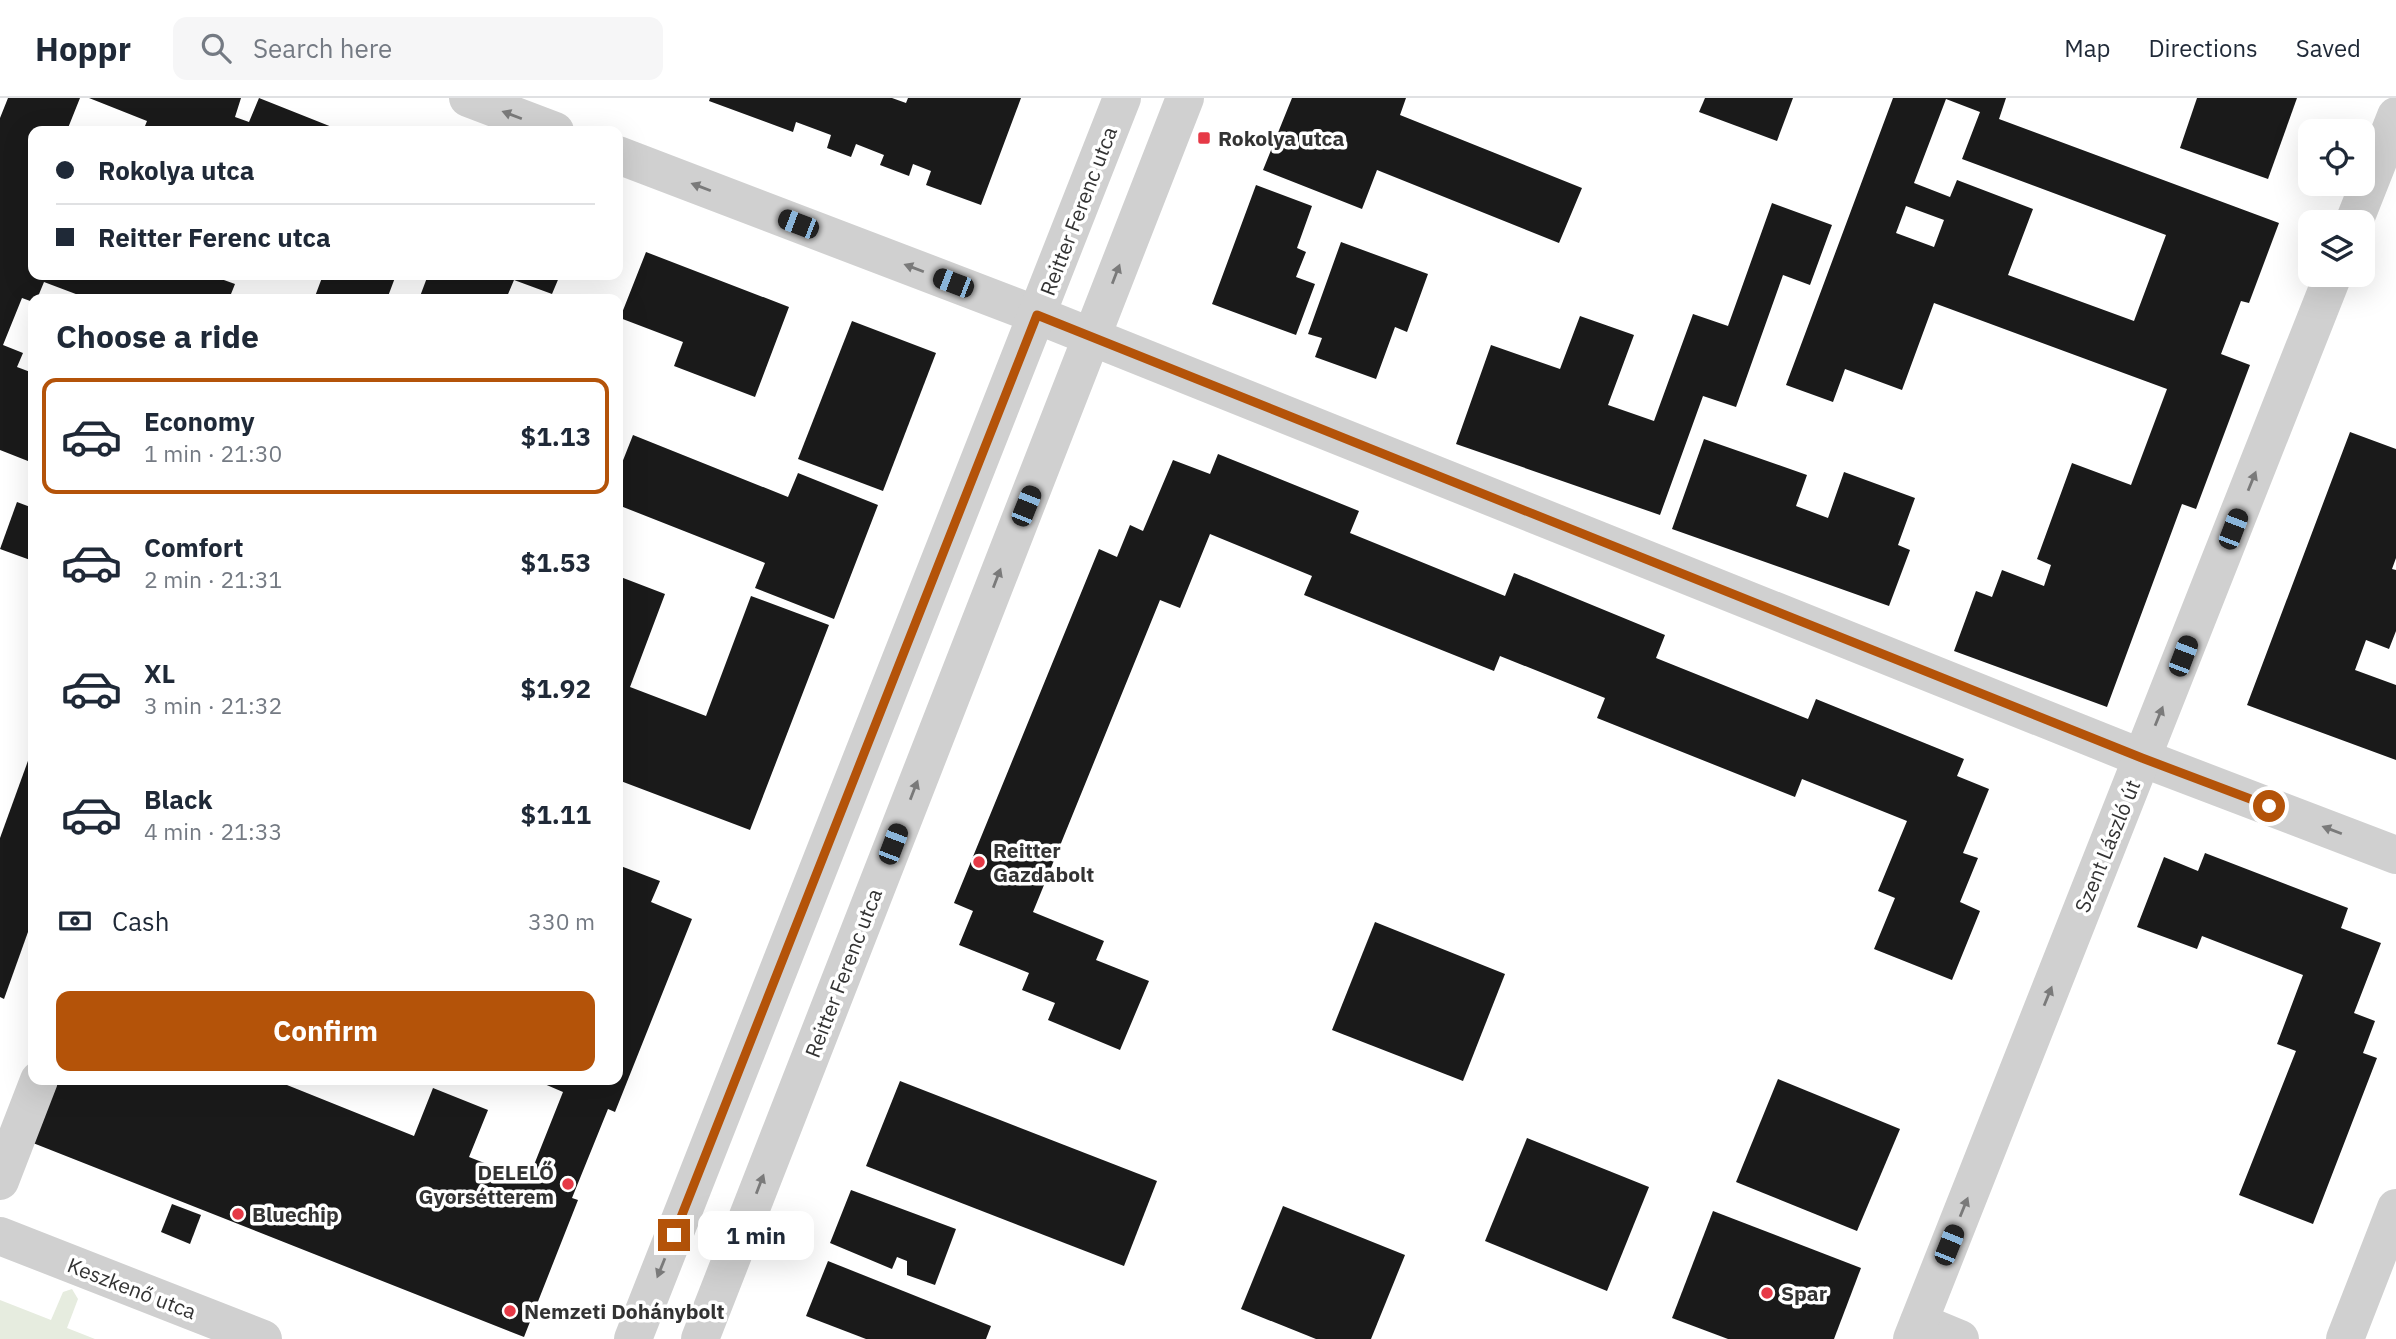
<!DOCTYPE html>
<html lang="en">
<head>
<meta charset="utf-8">
<style>
	body { margin:0; font-family:"IBM Plex Sans",sans-serif; background:#f6f6f7; color:#1f2937; height:100vh; display:flex; flex-direction:column; font-size:26px; white-space:nowrap }
	* { box-sizing:border-box; margin:0 }
	p { font-size:23px; color:#747a83 }
	.icon { flex:none; width:38px; height:38px; fill:none; stroke:currentColor; stroke-width:2; stroke-linecap:round; stroke-linejoin:round }
	.map { position:relative; flex:1; overflow:hidden }
	.side { position:absolute; left:28px; top:196px; width:595px; height:791px; display:flex; flex-direction:column; background:#fff; border-radius:14px; box-shadow:0 7px 28px #0002 }
	.side>* { flex:none }
	.hud { position:absolute; left:28px; top:28px; width:595px; height:154px; border-radius:14px; box-shadow:0 7px 28px #0002; display:grid; align-content:center; height:154px; padding:0 28px; background:#fff }
	.controls { position:absolute; left:2298px; top:21px; display:grid; gap:14px }
	.controls a { display:grid; place-items:center; width:77px; height:77px; border-radius:14px; background:#fff; box-shadow:0 7px 28px #0002; font-size:35px }
	.end { position:absolute; width:32px; height:32px; margin:-16px; border:9px solid #b45309; background:#fff; box-shadow:0 0 0 4px #fff }
	.from { border-radius:50% }
	.bubble { position:absolute; height:49px; border-radius:14px; background:#fff; box-shadow:0 7px 28px #0002; font-size:23px; font-weight:700; line-height:49px; text-align:center }
	.car { position:absolute; width:21px; height:42px; margin:-21px -10px; border-radius:9px; box-shadow:0 0 5px 2px #0007; background:linear-gradient(#222 24%,#8ab4d8 0 40%,#222 0 76%,#8ab4d8 0 86%,#222 0) }
	.hud b { display:flex; align-items:center; gap:24px; height:66px; font-size:26px }
	.hud b+b { border-top:2px solid #e0e1e3 }
	.hud i { width:18px; height:18px; background:#1f2937 }
	ul { padding:0; list-style:none }
	li { display:flex; align-items:center; gap:21px; height:116px; margin:0 14px 10px; padding:0 14px; border:4px solid transparent; border-radius:14px }
	li div { flex:1 }
	li b { display:block; font-size:26px }
	li em { font-style:normal; font-weight:700 }
	li.current { border-color:#b45309 }
	li>.icon { width:63px; height:63px; stroke-width:1.5 }
	h2 { padding:0 28px; font-size:32px; line-height:84px }
	.pay { display:flex; align-items:center; gap:18px; height:77px; padding:0 28px; font-size:26px }
	.pay p { margin-inline-start:auto }
	.primary-button { display:flex; gap:14px; margin-top:auto; padding:14px 28px }
	.primary-button a { flex:1; height:80px; border-radius:14px; background:#b45309; color:#fff; font-size:28px; font-weight:700; line-height:80px; text-align:center }
	header { display:flex; align-items:center; gap:42px; box-sizing:border-box; height:98px; padding:0 35px; background:#fff; border-bottom:2px solid #e0e1e3 }
	header strong { font-size:33px }
	nav { display:flex; gap:38px; margin-inline-start:auto; font-size:24px }
	.search { width:490px; height:63px; background:#f6f6f7; display:flex; align-items:center; gap:18px; box-sizing:border-box; padding:0 24px; border-radius:14px; color:#747a83; font-size:26px }
	.map>svg:first-child { display:block }
	.green { fill:#e6ecdf }
	.building { fill:#1a1a1a; fill-rule:evenodd }
	.lines { fill:none; stroke-linecap:round; stroke-linejoin:round }
	.minor { stroke:#d0d0d0; stroke-width:38 }
	.oneway { fill:#7a7a7a }
	.route { stroke:#b45309; stroke-width:9 }
	.poi-dot { fill:#e63946; stroke:#fff; stroke-width:2.5 }
	.labels { text-anchor:middle; dominant-baseline:central; stroke-width:7; stroke-linejoin:round; paint-order:stroke }
	.poi-label { font-size:21px; font-weight:bold; fill:#333; stroke:#fff; text-anchor:start }
	.street-label { font-size:21px; fill:#333; stroke:#fff }
</style>
</head>
<body>
<header>
<strong>Hoppr</strong>
<div class="search"><svg class="icon" aria-label="search" viewBox="0 0 24 24"><circle cx="10" cy="10" r="6"/><path d="M15 15l6 6"/></svg>Search here</div>
<nav><a>Map</a><a>Directions</a><a>Saved</a></nav>
</header>
<div class="map">
<svg width="2396" height="1241" viewBox="0 0 2396 1241">
	<rect width="100%" height="100%" fill="#fff"/>
	<polygon class="green" points="72,1191 78,1201 67,1230 95,1241 0,1241 0,1202 51,1222 63,1194"/>
	<g class="building">
		<polygon points="8,0 80,0 68,30 77,33 33,33 33,177 210,177 235,186 229,201 89,201 44,184 37,201 33,201 33,204 22,200 3,247 23,255 17,269 33,275 33,365 0,352 0,20"/>
		<polygon points="89,0 241,0 235,19 249,24 259,0 342,33 143,33 147,23"/>
		<polygon points="710,0 892,0 906,5 908,0 1021,0 981,107 926,87 931,73 913,66 909,78 880,67 884,57 856,46 851,59 827,50 831,37 796,24 793,34 709,3"/>
		<polygon points="1292,0 1406,0 1400,17 1582,90 1559,145 1377,72 1362,111 1263,72"/>
		<polygon points="1705,0 1793,0 1777,43 1699,14"/>
		<path d="M1893,0H2006L1999,21L2279,125L2249,205L2241,203L2221,256L2250,267L2196,411L2182,406L2107,609L1954,553L1976,493L1992,499L2002,472L2044,488L2051,467L2037,461L2072,365L2131,387L2167,291L1934,205L1902,292L1845,271L1833,304L1786,287ZM1946,1L1980,14L1962,61L2166,137L2134,223L2008,177L2033,111L1957,82L1950,99L1914,85ZM1906,108L1944,122L1934,149L1896,135Z"/>
		<polygon points="2197,0 2297,0 2268,81 2180,50"/>
		<polygon points="1256,87 1312,108 1297,150 1306,154 1296,179 1315,186 1296,237 1212,206"/>
		<polygon points="1772,105 1832,127 1810,187 1783,177 1736,309 1703,298 1660,417 1456,346 1491,247 1560,271 1580,218 1634,237 1608,307 1654,323 1693,216 1728,228"/>
		<polygon points="1341,144 1428,176 1407,234 1395,229 1376,281 1315,259 1322,240 1308,236"/>
		<polygon points="646,154 789,209 755,299 674,268 683,244 620,220"/>
		<polygon points="323,177 396,177 387,201 314,201"/>
		<polygon points="428,177 560,177 552,196 514,182 506,201 419,201"/>
		<polygon points="852,223 936,255 883,393 798,361"/>
		<polygon points="2350,334 2396,351 2396,460 2392,471 2396,472 2396,533 2389,551 2366,542 2355,572 2396,587 2396,662 2247,607"/>
		<polygon points="633,337 788,399 798,375 878,407 834,521 755,490 765,465 618,407 618,375"/>
		<polygon points="1704,341 1807,377 1796,408 1828,420 1844,374 1915,400 1898,447 1910,452 1889,508 1672,431"/>
		<polygon points="1218,356 1359,413 1350,435 1505,498 1514,475 1665,537 1656,560 1808,621 1816,601 1964,661 1957,678 1989,691 1963,755 1978,760 1960,804 1980,813 1952,882 1874,851 1895,800 1878,793 1907,723 1802,681 1795,699 1597,620 1605,600 1500,558 1494,573 1304,497 1312,478 1210,436 1180,510 1160,502 1033,814 1104,843 1096,862 1149,883 1120,952 1048,922 1055,905 1022,892 1029,875 959,847 973,813 954,805 1099,451 1117,459 1130,427 1143,433 1173,362 1210,376"/>
		<polygon points="17,404 33,410 33,463 0,451"/>
		<polygon points="618,478 665,496 630,589 706,618 751,498 829,527 750,732 618,682"/>
		<polygon points="33,649 33,820 4,901 0,899 0,740"/>
		<polygon points="2205,755 2348,810 2341,830 2381,845 2354,915 2375,923 2363,955 2377,960 2313,1126 2239,1097 2296,953 2277,946 2303,877 2202,838 2197,851 2137,829 2164,759 2198,773"/>
		<polygon points="618,767 660,783 651,804 692,821 615,1014 608,1011 572,1100 578,1102 524,1239 33,1045 58,982 290,982 287,987 414,1038 433,990 488,1012 469,1059 528,1082 563,994 535,982 618,982"/>
		<polygon points="1375,824 1505,876 1463,983 1332,932"/>
		<polygon points="1778,981 1900,1031 1857,1133 1736,1084"/>
		<polygon points="900,983 1157,1083 1124,1168 866,1068"/>
		<polygon points="1527,1040 1649,1089 1607,1193 1485,1143"/>
		<polygon points="851,1092 956,1131 935,1187 907,1177 907,1163 897,1159 892,1171 830,1145"/>
		<polygon points="172,1106 201,1117 190,1146 161,1134"/>
		<polygon points="1283,1108 1405,1157 1371,1241 1316,1241 1241,1211"/>
		<polygon points="1713,1113 1861,1170 1834,1241 1728,1241 1672,1220"/>
		<polygon points="828,1163 991,1228 986,1241 866,1241 806,1218"/>
	</g>
	<g class="lines">
		<g class="minor">
			<polyline points="468,0 555,33"/>
			<polyline points="618,57 1037,217 2142,660 2396,757"/>
			<polyline points="2354,124 2396,18"/>
			<polyline points="0,1083 39,982"/>
			<polyline points="0,1138 263,1241"/>
			<polyline points="1919,1224 1960,1241"/>
			<polyline points="633,1241 1122,0"/>
			<polyline points="700,1241 1185,0"/>
			<polyline points="1912,1241 2333,177"/>
			<polyline points="2345,1241 2396,1110"/>
		</g>
	</g>
	<defs><path id="oneway-solid" d="M-6-.8H1V-3.2L6.5 0L1 3.2V.8H-6Z" transform="scale(1.75)"/></defs>
	<g class="oneway">
		<use href="#oneway-solid" transform="translate(512 17) rotate(-159)"/>
		<use href="#oneway-solid" transform="translate(701 89) rotate(-159)"/>
		<use href="#oneway-solid" transform="translate(914 170) rotate(-159)"/>
		<use href="#oneway-solid" transform="translate(1116 176) rotate(-69)"/>
		<use href="#oneway-solid" transform="translate(2252 383) rotate(-68)"/>
		<use href="#oneway-solid" transform="translate(997 480) rotate(-69)"/>
		<use href="#oneway-solid" transform="translate(2159 618) rotate(-68)"/>
		<use href="#oneway-solid" transform="translate(914 692) rotate(-69)"/>
		<use href="#oneway-solid" transform="translate(2332 732) rotate(-159)"/>
		<use href="#oneway-solid" transform="translate(2048 898) rotate(-68)"/>
		<use href="#oneway-solid" transform="translate(760 1086) rotate(-69)"/>
		<use href="#oneway-solid" transform="translate(1964 1109) rotate(-68)"/>
		<use href="#oneway-solid" transform="translate(661 1170) rotate(112)"/>
	</g>
	<g class="lines">
		<polyline class="route" points="674,1137 1037,217 2142,660 2269,708"/>
	</g>
	<g class="poi-dot">
		<rect x="1197" y="33" width="14" height="14" rx="3.5"/>
		<circle cx="979" cy="764" r="7"/>
		<circle cx="568" cy="1086" r="7"/>
		<circle cx="238" cy="1116" r="7"/>
		<circle cx="1767" cy="1195" r="7"/>
		<circle cx="510" cy="1213" r="7"/>
	</g>
	<g class="labels">
		<g class="poi-label">
			<text x="1218" y="40">Rokolya utca</text>
			<text x="993" y="752">Reitter<tspan x="993" dy="24">Gazdabolt</tspan></text>
			<text x="554" y="1074" text-anchor="end">DELELŐ<tspan x="554" dy="24">Gyorsétterem</tspan></text>
			<text x="252" y="1116">Bluechip</text>
			<text x="1781" y="1195">Spar</text>
			<text x="524" y="1213">Nemzeti Dohánybolt</text>
		</g>
		<g class="street-label">
			<text transform="translate(1078 113) rotate(-69)">Reitter Ferenc utca</text>
			<text transform="translate(2107 748) rotate(-68)">Szent László út</text>
			<text transform="translate(843 875) rotate(-69)">Reitter Ferenc utca</text>
			<text transform="translate(132 1190) rotate(21)">Keszkenő utca</text>
		</g>
	</g>
</svg>
<div class="controls">
<a><svg class="icon" aria-label="locate" viewBox="0 0 24 24"><circle cx="12" cy="12" r="6"/><path d="M12 2v4M12 18v4M2 12h4M18 12h4"/></svg></a>
<a><svg class="icon" aria-label="layers" viewBox="0 0 24 24"><path d="M12 4l9 5-9 5-9-5zM3 14l9 5 9-5"/></svg></a>
</div>
<i class="end from" style="left:2269px;top:708px"></i>
<i class="end" style="left:674px;top:1137px"></i>
<div class="bubble" style="left:698px;top:1113px;width:116px">1 min</div>
<i class="car" style="left:798px;top:126px;rotate:291deg"></i>
<i class="car" style="left:953px;top:185px;rotate:291deg"></i>
<i class="car" style="left:1026px;top:408px;rotate:22deg"></i>
<i class="car" style="left:2233px;top:431px;rotate:21deg"></i>
<i class="car" style="left:2183px;top:558px;rotate:21deg"></i>
<i class="car" style="left:893px;top:746px;rotate:21deg"></i>
<i class="car" style="left:1949px;top:1147px;rotate:22deg"></i>
<div class="hud">
<b><i class="from"></i>Rokolya utca</b>
<b><i></i>Reitter Ferenc utca</b>
</div>
<section class="side">
<h2>Choose a ride</h2>
<ul>
<li class="current"><svg class="icon" aria-label="car" viewBox="0 0 24 24"><path d="M5 17H2v-5l4-1 3-4h7l3 4 3 1v5h-3M9 17h6M6 11h13"/><circle cx="7" cy="17" r="2"/><circle cx="17" cy="17" r="2"/></svg><div><b>Economy</b><p>1 min · 21:30</p></div><em>$1.13</em></li>
<li><svg class="icon" aria-label="car" viewBox="0 0 24 24"><path d="M5 17H2v-5l4-1 3-4h7l3 4 3 1v5h-3M9 17h6M6 11h13"/><circle cx="7" cy="17" r="2"/><circle cx="17" cy="17" r="2"/></svg><div><b>Comfort</b><p>2 min · 21:31</p></div><em>$1.53</em></li>
<li><svg class="icon" aria-label="car" viewBox="0 0 24 24"><path d="M5 17H2v-5l4-1 3-4h7l3 4 3 1v5h-3M9 17h6M6 11h13"/><circle cx="7" cy="17" r="2"/><circle cx="17" cy="17" r="2"/></svg><div><b>XL</b><p>3 min · 21:32</p></div><em>$1.92</em></li>
<li><svg class="icon" aria-label="car" viewBox="0 0 24 24"><path d="M5 17H2v-5l4-1 3-4h7l3 4 3 1v5h-3M9 17h6M6 11h13"/><circle cx="7" cy="17" r="2"/><circle cx="17" cy="17" r="2"/></svg><div><b>Black</b><p>4 min · 21:33</p></div><em>$1.11</em></li>
</ul>
<div class="pay"><svg class="icon" aria-label="cash" viewBox="0 0 24 24"><path d="M3 7h18v10H3z"/><circle cx="12" cy="12" r="2"/></svg>Cash<p>330 m</p></div>
<div class="primary-button"><a>Confirm</a></div>
</section>
</div>
</body>
</html>
